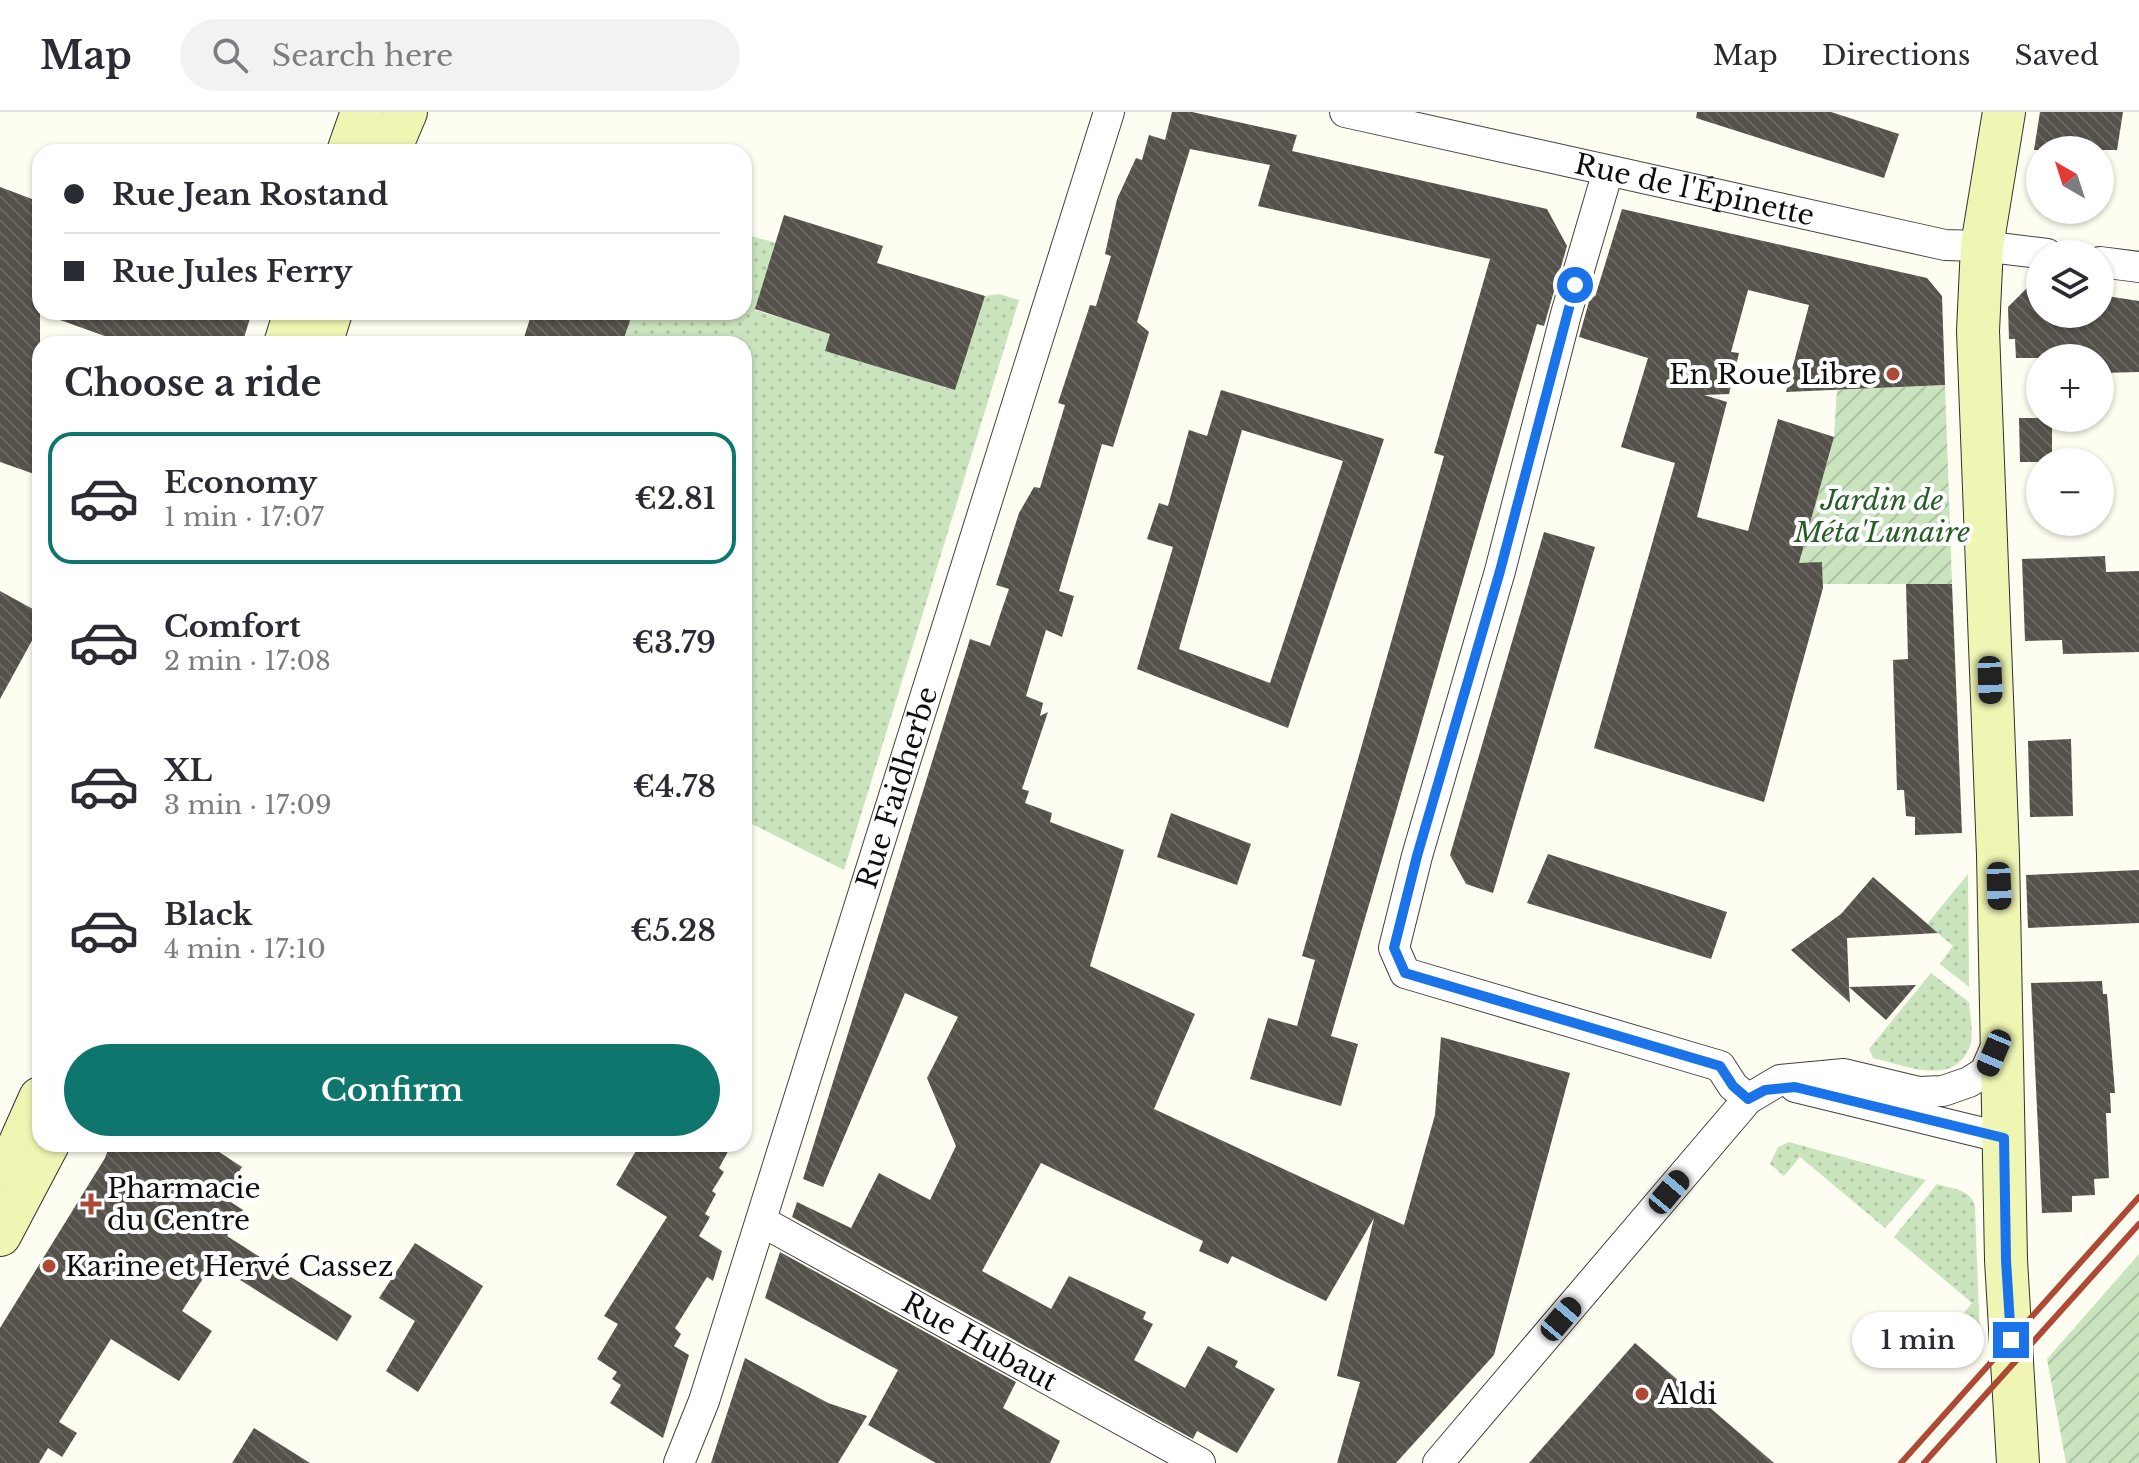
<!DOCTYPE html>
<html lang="en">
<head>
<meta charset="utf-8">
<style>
	body { margin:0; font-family:"Libre Baskerville",serif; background:#f2f2f3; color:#2b2b33; height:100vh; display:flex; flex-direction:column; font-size:30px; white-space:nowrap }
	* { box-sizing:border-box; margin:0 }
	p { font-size:26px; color:#7c7c81 }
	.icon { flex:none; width:44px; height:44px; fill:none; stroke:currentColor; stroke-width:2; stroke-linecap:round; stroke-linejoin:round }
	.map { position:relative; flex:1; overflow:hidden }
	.details { position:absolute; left:32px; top:224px; width:720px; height:816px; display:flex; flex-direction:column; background:#fff; border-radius:24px; box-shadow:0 2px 6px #0004 }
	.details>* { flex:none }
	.top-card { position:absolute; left:32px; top:32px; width:720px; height:176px; border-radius:24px; box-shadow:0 2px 6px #0004; display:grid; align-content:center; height:176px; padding:0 32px; background:#fff }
	.needle { width:52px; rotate:321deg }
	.fabs { position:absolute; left:2026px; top:24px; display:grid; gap:16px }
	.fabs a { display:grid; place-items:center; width:88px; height:88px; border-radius:50%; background:#fff; box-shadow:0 2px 6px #0004; font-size:40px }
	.end { position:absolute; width:36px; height:36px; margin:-18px; border:10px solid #1a73e8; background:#fff; box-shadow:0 0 0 4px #fff }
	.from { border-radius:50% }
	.bubble { position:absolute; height:56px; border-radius:28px; background:#fff; box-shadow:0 2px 6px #0004; font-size:26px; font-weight:600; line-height:56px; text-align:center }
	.car { position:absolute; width:24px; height:48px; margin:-24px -12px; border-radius:10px; box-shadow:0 0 6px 2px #0007; background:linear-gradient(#222 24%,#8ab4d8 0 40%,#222 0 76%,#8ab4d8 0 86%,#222 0) }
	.top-card b { display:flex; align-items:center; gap:28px; height:76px; font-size:30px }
	.top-card b+b { border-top:2px solid #e1e1e2 }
	.top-card i { width:20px; height:20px; background:#2b2b33 }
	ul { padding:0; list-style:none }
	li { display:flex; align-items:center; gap:24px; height:132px; margin:0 16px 12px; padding:0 16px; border:4px solid transparent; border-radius:24px }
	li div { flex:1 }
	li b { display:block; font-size:30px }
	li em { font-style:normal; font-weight:600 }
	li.on { border-color:#0f766e }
	li>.icon { width:72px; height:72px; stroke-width:1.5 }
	h2 { padding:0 32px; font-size:36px; line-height:96px }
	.action { display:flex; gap:16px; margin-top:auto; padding:16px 32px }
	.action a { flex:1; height:92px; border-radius:48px; background:#0f766e; color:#fff; font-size:32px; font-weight:600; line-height:92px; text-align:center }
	header { display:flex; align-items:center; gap:48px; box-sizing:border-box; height:112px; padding:0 40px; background:#fff; border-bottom:2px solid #e1e1e2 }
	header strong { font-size:38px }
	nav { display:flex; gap:44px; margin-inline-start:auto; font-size:28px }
	.search { width:560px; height:72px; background:#f2f2f3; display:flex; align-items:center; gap:20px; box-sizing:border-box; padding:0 28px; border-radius:44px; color:#7c7c81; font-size:30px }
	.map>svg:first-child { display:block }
	.grass { fill:url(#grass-dots) }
	.garden { fill:url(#garden-furrows) }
	.building { fill:url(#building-back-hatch); fill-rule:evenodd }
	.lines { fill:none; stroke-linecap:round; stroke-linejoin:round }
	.street-casing { stroke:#414141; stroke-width:32 }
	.secondary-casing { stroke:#303030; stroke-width:44 }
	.street { stroke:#fff; stroke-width:30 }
	.secondary { stroke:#eff6b3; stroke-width:42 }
	.rail { stroke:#ae4936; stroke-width:6 }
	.route { stroke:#1a73e8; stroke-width:10 }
	.poi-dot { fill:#ae4936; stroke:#fff; stroke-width:3 }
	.labels { text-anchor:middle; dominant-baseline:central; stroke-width:8; stroke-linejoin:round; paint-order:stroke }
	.street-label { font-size:28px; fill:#0e0e0e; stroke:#fff }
	.poi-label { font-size:28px; fill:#0e0e0e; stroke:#fff; text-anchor:start }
	.park-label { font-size:28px; font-style:italic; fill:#265e26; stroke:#fff }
</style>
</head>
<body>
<header>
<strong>Map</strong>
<div class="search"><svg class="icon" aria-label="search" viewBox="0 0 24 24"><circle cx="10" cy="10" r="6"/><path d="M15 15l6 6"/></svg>Search here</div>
<nav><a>Map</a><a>Directions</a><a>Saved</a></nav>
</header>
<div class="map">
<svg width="2139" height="1351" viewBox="0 0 2139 1351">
	<defs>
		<pattern id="grass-dots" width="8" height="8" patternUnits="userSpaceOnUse" patternTransform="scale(2)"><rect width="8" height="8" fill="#cae4be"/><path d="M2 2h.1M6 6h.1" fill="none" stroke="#acc2a2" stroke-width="1.8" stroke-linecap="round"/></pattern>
		<pattern id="garden-furrows" width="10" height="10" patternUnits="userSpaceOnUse" patternTransform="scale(2)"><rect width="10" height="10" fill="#cae4be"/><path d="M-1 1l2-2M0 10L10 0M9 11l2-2" fill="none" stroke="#acc2a2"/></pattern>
		<pattern id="building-back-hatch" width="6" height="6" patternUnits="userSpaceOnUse" patternTransform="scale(2)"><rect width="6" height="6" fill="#55514b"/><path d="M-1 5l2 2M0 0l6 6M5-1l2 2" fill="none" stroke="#696561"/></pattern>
	</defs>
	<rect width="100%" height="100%" fill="#fdfdf1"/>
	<g class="grass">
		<polygon points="744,122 776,131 755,198 830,221 826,239 954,278 985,184 999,182 1019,188 844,758 744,708 744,232 622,232 633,200 744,200"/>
		<polygon points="1968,762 1969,875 1940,852 1953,834 1927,812"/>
		<path d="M1931,861L1969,890C1970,903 1974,923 1970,934C1955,976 1904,953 1873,946L1869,937Z"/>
		<polygon points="1789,1030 1926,1068 1885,1116 1800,1045 1784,1064 1770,1052 1778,1035"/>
		<path d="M1937,1072C1953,1077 1970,1077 1975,1094L1980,1230L1956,1210L1972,1191L1894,1125Z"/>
	</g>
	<g class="garden">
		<polygon points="1945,273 1952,472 1823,472 1822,451 1799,451 1834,325 1837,278"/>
		<polygon points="2139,1142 2139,1351 2066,1351 2047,1247"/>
	</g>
	<g class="building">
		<polygon points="1172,0 1192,0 1297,23 1292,39 1547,97 1567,134 1544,214 1537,212 1331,924 1358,932 1341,994 1250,967 1268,906 1297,914 1315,848 1302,844 1444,344 1434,341 1490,147 1258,94 1270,53 1190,37 1137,210 1149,220 1113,335 1102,332 1059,479 1074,484 1062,525 1046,518 1026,584 1043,591 1040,604 1048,600 1022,677 1029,679 1025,691 1052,701 1050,710 1124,738 1090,854 1195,902 1154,997 1404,1113 1435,1003 1441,925 1570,961 1494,1243 1396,1351 1337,1351 1360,1270 1337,1264 1374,1106 1326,1189 1232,1144 1228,1152 1199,1139 1203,1129 1041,1051 982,1159 1051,1197 1069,1164 1146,1200 1143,1207 1153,1212 1134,1248 1185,1276 1208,1234 1238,1249 1235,1255 1275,1277 1237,1341 1197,1319 1193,1327 792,1105 797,1090 851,1116 879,1061 930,1088 956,1034 927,966 958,905 905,881 823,1075 803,1067 970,527 990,534 1000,503 1009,477 996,473 1019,401 1034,375 1040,376 1065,293 1058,291 1090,193 1096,194 1111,144 1105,142 1117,87 1136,46 1142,48 1149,23 1165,28"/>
		<polygon points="1697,0 1831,0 1899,22 1884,66 1696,6"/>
		<polygon points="2040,0 2123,0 2117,38 2034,38"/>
		<polygon points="0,75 40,90 40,364 0,350"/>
		<polygon points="1622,97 1927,166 1942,184 1945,273 1786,280 1809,193 1748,178 1731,240 1739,241 1729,282 1704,283 1727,290 1697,405 1748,419 1778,307 1834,325 1799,451 1822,450 1823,476 1764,690 1594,636 1675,351 1621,335 1648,246 1579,225 1592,179 1595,185"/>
		<polygon points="784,103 883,134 877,151 985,184 955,278 825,239 830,222 755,197"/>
		<polygon points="2040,163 2040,202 2100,202 2100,183 2139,189 2139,260 2100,261 2100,246 2016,246 2015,227 2009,227 2008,195"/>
		<polygon points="49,200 252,200 242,232 127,232 49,204"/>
		<polygon points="532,200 633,200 622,232 522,232"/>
		<path d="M1221,278L1384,327L1288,616L1137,557L1173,435L1147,427L1159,391L1168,394L1189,318L1207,324ZM1242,318L1343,349L1270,571L1179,537Z"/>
		<polygon points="2019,306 2052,306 2052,350 2020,350"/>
		<polygon points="1544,420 1595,435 1493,781 1466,772 1450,743"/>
		<polygon points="2105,444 2106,460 2139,459 2139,540 2063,542 2062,528 2025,529 2022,447"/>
		<polygon points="1906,472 1952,472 1962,721 1915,723 1915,705 1906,704 1904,678 1897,678 1893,548 1908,547"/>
		<polygon points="0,479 40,501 40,514 0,587"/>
		<polygon points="2071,627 2073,704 2030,705 2028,629"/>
		<polygon points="1171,701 1251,732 1237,773 1157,745"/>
		<polygon points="1548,742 1727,800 1711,847 1527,791"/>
		<polygon points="2139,758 2139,811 2028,816 2026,763"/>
		<polygon points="1873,765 1938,821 1847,826 1849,875 1916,873 1886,908 1849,875 1850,891 1791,838 1841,802"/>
		<polygon points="2102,869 2103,882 2107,882 2115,981 2110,981 2111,1001 2106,1001 2109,1066 2094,1067 2095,1083 2072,1084 2072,1100 2042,1101 2031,871"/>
		<polygon points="110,1032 207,1032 242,1055 223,1085 243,1098 227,1124 352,1204 337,1229 213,1151 182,1199 212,1219 179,1269 111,1227 59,1310 77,1321 62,1345 48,1336 39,1351 0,1351 0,1216 105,1046"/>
		<polygon points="640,1032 732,1032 719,1056 724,1060 712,1079 716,1082 705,1102 710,1105 699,1124 722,1139 713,1169 707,1165 675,1216 681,1222 674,1234 689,1243 663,1326 610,1291 621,1273 612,1267 617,1260 597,1247 618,1212 604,1204 667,1105 616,1073"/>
		<polygon points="415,1131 483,1174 418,1280 386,1259 415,1209 379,1186"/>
		<polygon points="780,1140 1016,1270 1003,1296 1060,1329 1050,1351 936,1351 868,1313 898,1258 765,1186"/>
		<polygon points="1635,1231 1774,1351 1529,1351"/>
		<polygon points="745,1246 828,1291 867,1304 838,1351 711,1351"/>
		<polygon points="254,1316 310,1351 232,1351"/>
	</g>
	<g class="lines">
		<g class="street-casing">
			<g id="street">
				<path id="s1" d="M1345,0L1945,133L1982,134L2047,142"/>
				<polyline points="1608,59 1566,202 1500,459 1417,744 1394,836 1405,861 1720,954 1733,974 1748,987"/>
				<polyline points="2100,150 2139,155"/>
				<polyline points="1795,975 2004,1026"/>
				<path id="s2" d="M761,1109L1200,1351"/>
				<path id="s3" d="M679,1351L704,1289L1109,0"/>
				<polyline points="1438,1351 1748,987 1780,968 1844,962 1919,980 1943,979 1969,970 1985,960 1999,928"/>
			</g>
		</g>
		<g class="secondary-casing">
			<g id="secondary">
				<polyline points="2004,0 1982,134 1978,219 1998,743 2006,1148 2018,1351"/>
				<polyline points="348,40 362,0"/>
				<polyline points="389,40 406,0"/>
				<polyline points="285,232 295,200"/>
				<polyline points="321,232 331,200"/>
				<polyline points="8,1058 40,986"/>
				<polyline points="0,1123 48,1032"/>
			</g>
		</g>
		<use href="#street" class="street"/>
		<use href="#secondary" class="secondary"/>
		<g class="rail">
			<polyline points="1901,1351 2139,1085"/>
			<polyline points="1924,1351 2139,1112"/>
		</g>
	</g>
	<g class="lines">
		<polyline class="route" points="1575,173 1500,459 1417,744 1394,836 1405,861 1720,954 1733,974 1748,987 1765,978 1795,975 2004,1026 2006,1148 2011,1228"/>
	</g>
	<g class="poi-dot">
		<circle cx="1893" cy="262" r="8"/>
		<path d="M87 1080h8v8h8v8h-8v8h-8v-8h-8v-8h8z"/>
		<circle cx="49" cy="1154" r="8"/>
		<circle cx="1642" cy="1282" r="8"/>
	</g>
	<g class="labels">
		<g class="street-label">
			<text stroke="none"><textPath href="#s1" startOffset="358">Rue de l'Épinette</textPath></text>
			<text stroke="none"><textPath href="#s3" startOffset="710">Rue Faidherbe</textPath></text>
			<text stroke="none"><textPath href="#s2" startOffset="250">Rue Hubaut</textPath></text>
		</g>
		<g class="poi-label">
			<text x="1877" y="262" text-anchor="end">En Roue Libre</text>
			<text x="107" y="1076">Pharmacie<tspan x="107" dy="32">du Centre</tspan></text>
			<text x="65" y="1154">Karine et Hervé Cassez</text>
			<text x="1658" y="1282">Aldi</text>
		</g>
		<g class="park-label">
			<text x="1882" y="388">Jardin de<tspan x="1882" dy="32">Méta'Lunaire</tspan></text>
		</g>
	</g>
</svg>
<div class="fabs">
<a><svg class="needle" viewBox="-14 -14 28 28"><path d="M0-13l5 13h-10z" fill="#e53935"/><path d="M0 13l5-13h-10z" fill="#7c7c81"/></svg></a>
<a><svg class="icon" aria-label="layers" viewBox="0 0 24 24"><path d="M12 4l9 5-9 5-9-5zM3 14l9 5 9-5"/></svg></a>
<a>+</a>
<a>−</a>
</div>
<i class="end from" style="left:1575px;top:173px"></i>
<i class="end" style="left:2011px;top:1228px"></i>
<div class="bubble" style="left:1852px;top:1200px;width:132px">1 min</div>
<i class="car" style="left:1990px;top:568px;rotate:178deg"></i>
<i class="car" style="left:1999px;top:774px;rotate:178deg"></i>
<i class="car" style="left:1994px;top:941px;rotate:203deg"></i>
<i class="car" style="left:1669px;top:1080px;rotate:40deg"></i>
<i class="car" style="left:1561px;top:1207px;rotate:40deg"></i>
<div class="top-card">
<b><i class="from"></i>Rue Jean Rostand</b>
<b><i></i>Rue Jules Ferry</b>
</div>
<section class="details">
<h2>Choose a ride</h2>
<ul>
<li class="on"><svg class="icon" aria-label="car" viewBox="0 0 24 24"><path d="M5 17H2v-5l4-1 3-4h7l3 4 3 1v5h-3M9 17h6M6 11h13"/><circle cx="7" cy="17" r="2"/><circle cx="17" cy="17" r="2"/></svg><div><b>Economy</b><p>1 min · 17:07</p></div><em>€2.81</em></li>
<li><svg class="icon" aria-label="car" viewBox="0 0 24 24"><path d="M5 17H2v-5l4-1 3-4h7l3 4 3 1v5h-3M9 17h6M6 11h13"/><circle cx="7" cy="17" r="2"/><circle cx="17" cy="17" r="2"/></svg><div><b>Comfort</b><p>2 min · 17:08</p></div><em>€3.79</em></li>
<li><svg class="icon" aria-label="car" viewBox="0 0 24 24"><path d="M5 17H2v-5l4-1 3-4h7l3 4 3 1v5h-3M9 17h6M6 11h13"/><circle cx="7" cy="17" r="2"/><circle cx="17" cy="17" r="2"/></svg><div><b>XL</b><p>3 min · 17:09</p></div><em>€4.78</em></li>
<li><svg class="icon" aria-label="car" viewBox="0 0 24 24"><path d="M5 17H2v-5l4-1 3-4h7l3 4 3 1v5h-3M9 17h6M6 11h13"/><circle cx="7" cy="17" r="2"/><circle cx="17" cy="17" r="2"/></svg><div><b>Black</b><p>4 min · 17:10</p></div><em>€5.28</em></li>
</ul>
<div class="action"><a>Confirm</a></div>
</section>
</div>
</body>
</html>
